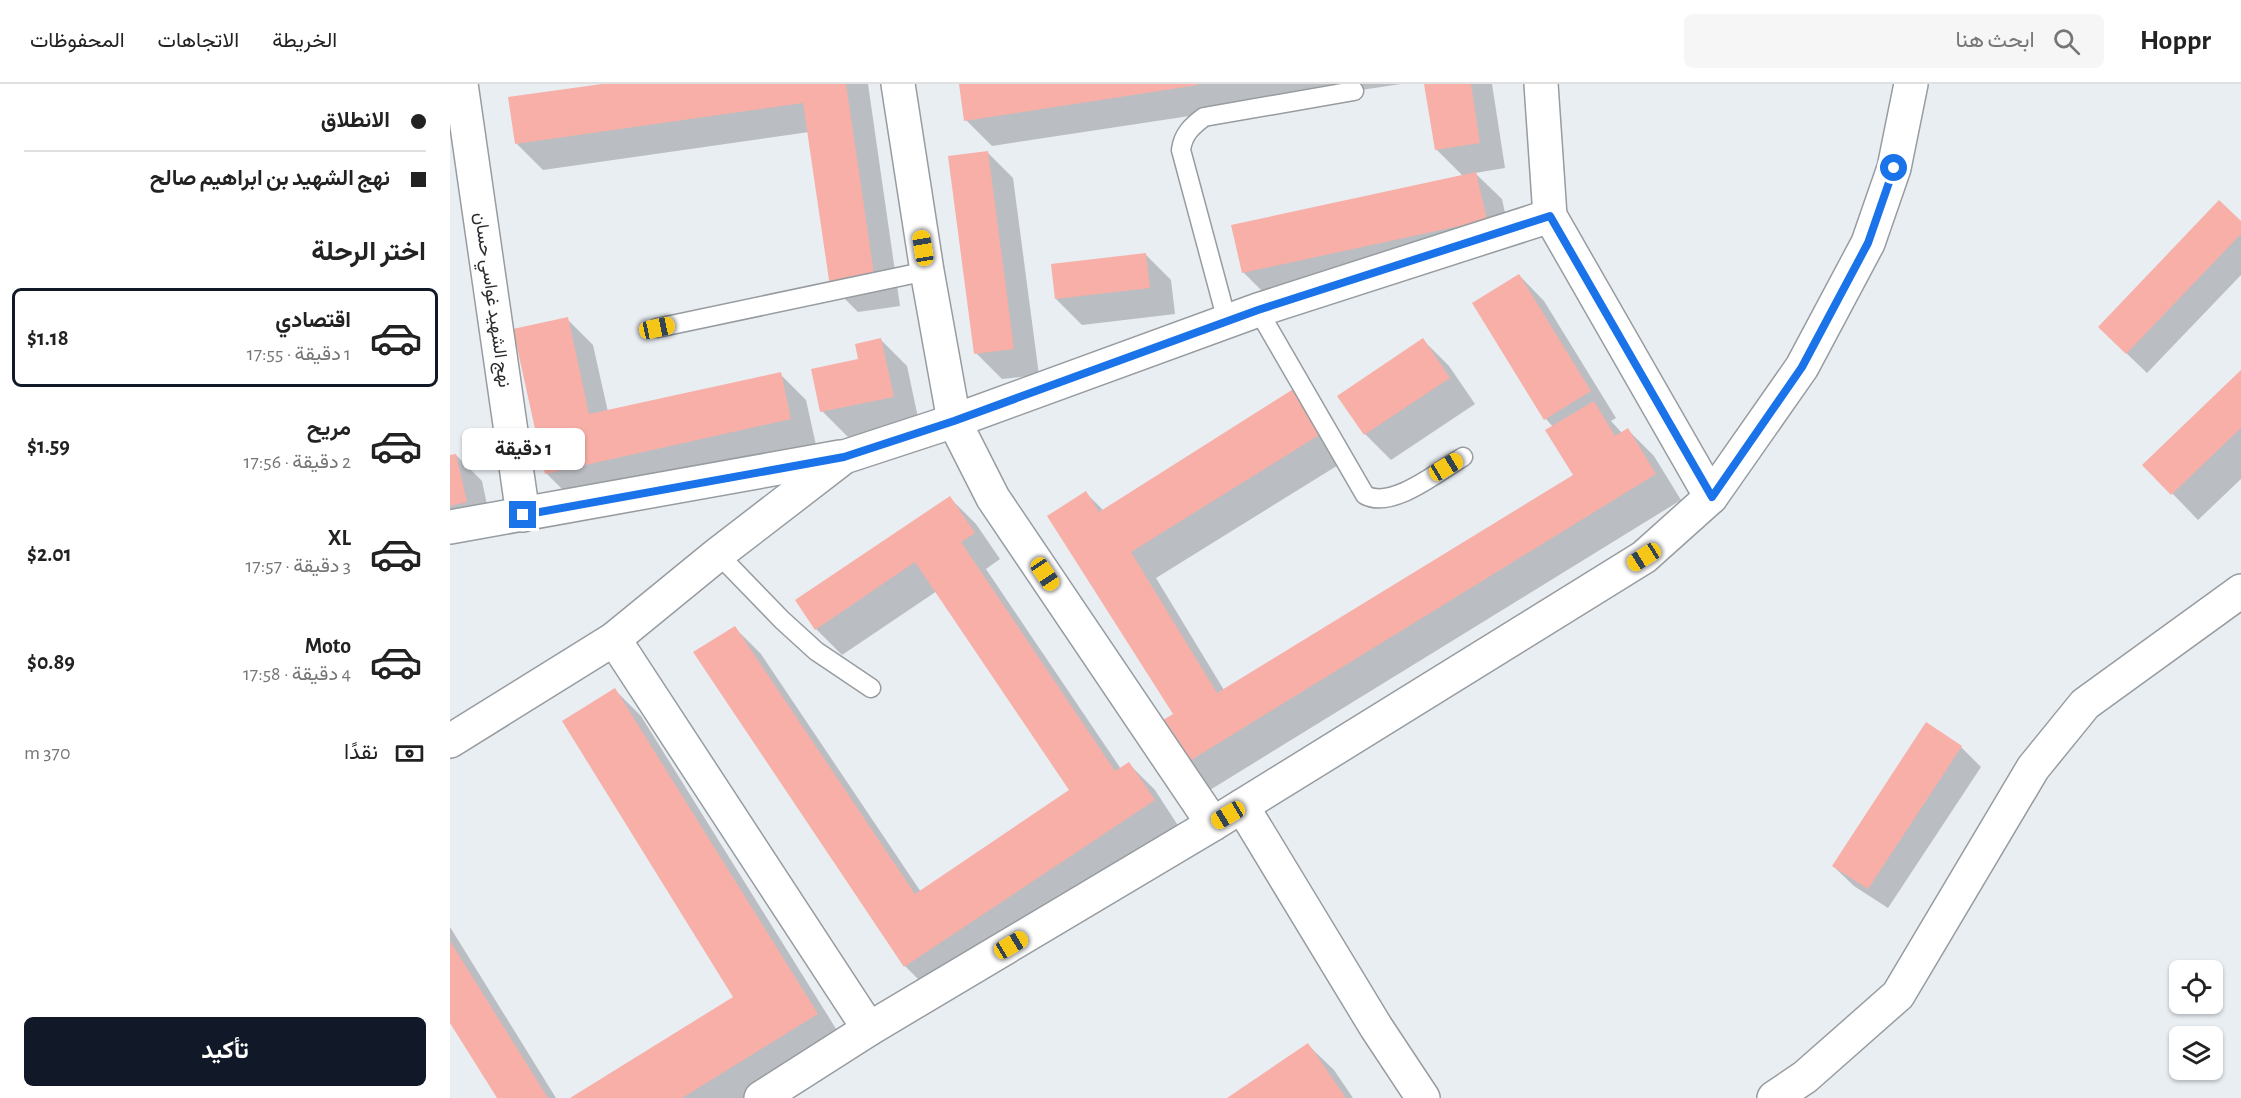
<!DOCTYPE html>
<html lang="ar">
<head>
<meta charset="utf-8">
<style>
	body { margin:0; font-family:"Alegreya Sans",Vazirmatn,sans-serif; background:#f6f6f6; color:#222; direction:rtl; height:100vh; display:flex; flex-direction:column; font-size:22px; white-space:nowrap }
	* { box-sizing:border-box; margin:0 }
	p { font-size:20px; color:#767676 }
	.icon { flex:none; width:33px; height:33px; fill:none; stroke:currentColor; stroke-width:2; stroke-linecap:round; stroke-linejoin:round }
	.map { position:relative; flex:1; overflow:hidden; direction:ltr }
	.side { display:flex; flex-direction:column; background:#fff; width:450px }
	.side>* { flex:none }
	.top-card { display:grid; align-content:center; height:132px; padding:0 24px; background:#fff }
	.fabs { position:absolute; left:1719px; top:876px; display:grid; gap:12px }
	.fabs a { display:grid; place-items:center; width:54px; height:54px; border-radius:9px; background:#fff; box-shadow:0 2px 4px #0004; font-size:30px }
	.end { position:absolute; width:27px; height:27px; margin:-14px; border:8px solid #1a73e8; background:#fff; box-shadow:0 0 0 3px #fff }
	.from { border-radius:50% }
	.bubble { position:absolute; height:42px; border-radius:9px; background:#fff; box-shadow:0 2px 4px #0004; font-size:20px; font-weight:700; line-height:42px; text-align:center; direction:rtl }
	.car { position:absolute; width:18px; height:36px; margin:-18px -9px; border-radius:8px; box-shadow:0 0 4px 2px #0007; background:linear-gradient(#f5c518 24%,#345 0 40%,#f5c518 0 76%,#345 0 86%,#f5c518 0) }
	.top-card b { display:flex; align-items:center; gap:21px; height:57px; font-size:22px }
	.top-card b+b { border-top:2px solid #e0e0e0 }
	.top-card i { width:15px; height:15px; background:#222 }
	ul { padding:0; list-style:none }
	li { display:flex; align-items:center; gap:18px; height:99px; margin:0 12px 9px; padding:0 12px; border:3px solid transparent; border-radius:9px }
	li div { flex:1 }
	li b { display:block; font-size:22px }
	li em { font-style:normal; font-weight:700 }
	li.on { border-color:#111827 }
	li>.icon { width:54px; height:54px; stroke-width:1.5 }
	h2 { padding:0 24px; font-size:27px; line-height:72px }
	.pay { display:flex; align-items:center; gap:15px; height:66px; padding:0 24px; font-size:22px }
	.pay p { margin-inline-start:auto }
	.cta { display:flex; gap:12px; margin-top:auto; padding:12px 24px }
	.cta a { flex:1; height:69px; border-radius:9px; background:#111827; color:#fff; font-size:24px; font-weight:700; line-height:69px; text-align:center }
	header { display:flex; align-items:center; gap:36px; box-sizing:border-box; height:84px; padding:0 30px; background:#fff; border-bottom:2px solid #e0e0e0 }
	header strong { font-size:28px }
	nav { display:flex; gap:33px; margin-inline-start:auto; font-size:21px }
	.search { width:420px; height:54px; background:#f6f6f6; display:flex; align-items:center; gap:15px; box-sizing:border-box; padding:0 21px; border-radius:9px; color:#767676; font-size:22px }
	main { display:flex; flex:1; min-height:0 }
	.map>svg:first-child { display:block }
	.shadow { fill:#0003 }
	.building { fill:#f8afa7 }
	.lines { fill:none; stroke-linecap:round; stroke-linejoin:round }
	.lane-casing { stroke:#979ca1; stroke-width:21 }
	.street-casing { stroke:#979ca1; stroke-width:36 }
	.lane { stroke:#fff; stroke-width:18 }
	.street { stroke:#fff; stroke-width:33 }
	.route { stroke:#1a73e8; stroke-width:8 }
	.labels { text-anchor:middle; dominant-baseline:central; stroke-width:5; stroke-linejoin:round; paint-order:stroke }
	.street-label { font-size:18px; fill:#292b2d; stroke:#fff }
</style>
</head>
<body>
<header>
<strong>Hoppr</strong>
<div class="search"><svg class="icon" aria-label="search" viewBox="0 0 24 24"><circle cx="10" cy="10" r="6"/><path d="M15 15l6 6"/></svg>ابحث هنا</div>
<nav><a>الخريطة</a><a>الاتجاهات</a><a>المحفوظات</a></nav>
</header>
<main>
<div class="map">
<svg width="1791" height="1014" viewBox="0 0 1791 1014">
	<rect width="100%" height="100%" fill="#e9eef3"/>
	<g class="shadow">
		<polygon points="163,0 418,0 450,222 408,228 382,202 359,48 93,86 67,60"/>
		<polygon points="510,0 951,0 542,62 516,36"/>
		<polygon points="976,0 1042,0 1055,84 1025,89 1052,115 1062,161 819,214 793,188 1013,92 986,65"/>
		<polygon points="537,68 563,94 589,291 552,295 526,269"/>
		<polygon points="1791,139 1791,191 1697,289 1670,263"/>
		<polygon points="695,170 721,196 725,230 632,241 606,215"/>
		<polygon points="1069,191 1094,217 1166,334 1161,337 1172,349 1178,346 1204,372 1231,416 760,706 734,681 725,630 636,409 654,427 845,306 898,375 706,494 774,606 1125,392 1103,343 1096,335"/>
		<polygon points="117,235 143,261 158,328 330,290 356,316 366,361 122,415 96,389"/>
		<polygon points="431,256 457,282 469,338 398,353 372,327 410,277"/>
		<polygon points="973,256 999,282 1025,320 941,376 915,350 889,312"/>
		<polygon points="1791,288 1791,395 1748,436 1695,381"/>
		<polygon points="6,371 32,397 42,444 0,453 0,372"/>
		<polygon points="500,414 526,440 550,475 536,485 671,685 679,680 705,706 729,743 481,908 455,882 285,544 311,570 471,808 621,706 487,507 392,571 366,545"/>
		<polygon points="165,606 191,632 393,956 300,1014 122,1014 285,913"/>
		<polygon points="1511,663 1531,683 1438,824 1404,802 1383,782"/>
		<polygon points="0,843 106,1014 49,1014 0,936"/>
		<polygon points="858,961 884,986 903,1014 779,1014"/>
	</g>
	<g class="building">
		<polygon points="152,0 396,0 425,197 380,203 353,19 65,60 58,13"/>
		<polygon points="509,0 747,0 748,1 514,37"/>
		<polygon points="974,0 1021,0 1030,59 985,66"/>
		<polygon points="538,67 564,265 524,270 498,72"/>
		<polygon points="1026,88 1037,136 792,189 781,141"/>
		<polygon points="1769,116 1791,137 1791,150 1676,270 1648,243"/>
		<polygon points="696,169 700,204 605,215 601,180"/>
		<polygon points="1069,190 1141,307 1094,336 1022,219"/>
		<polygon points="118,233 139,330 331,288 341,335 95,390 63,245"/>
		<polygon points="431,254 444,313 370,328 361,285 408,275 405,260"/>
		<polygon points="973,254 1000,294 914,351 887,312"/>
		<polygon points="1791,286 1791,344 1721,411 1692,381"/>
		<polygon points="845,304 874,348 681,468 767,609 1123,391 1095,346 1144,317 1165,352 1178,344 1206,390 733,681 707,640 723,630 597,432 636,407 649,428"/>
		<polygon points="6,370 17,418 0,422 0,371"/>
		<polygon points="500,412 525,449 511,458 665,687 679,678 705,716 454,883 243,568 285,542 465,810 619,706 465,478 365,546 345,516"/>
		<polygon points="165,604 368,930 232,1014 120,1014 283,913 112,637"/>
		<polygon points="1476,638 1512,662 1418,805 1382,782"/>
		<polygon points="0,857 98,1014 47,1014 0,939"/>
		<polygon points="858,959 896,1014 777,1014"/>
	</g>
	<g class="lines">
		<g class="lane-casing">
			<g id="lane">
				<path d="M808,226L915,411C942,426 989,387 1013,373"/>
				<path d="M777,237L731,66C733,50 742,42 754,33L904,7"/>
				<polyline points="207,244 477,187"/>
				<polyline points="268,470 332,536 366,567 421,604"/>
			</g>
		</g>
		<g class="street-casing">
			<g id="street">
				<polyline points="11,0 73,431"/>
				<polyline points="448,0 477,187 504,337 543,414 763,740"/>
				<polyline points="1091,0 1100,132 1261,413"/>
				<polyline points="0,443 390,373"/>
				<polyline points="164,555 419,945"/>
				<polyline points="0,657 164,555 268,470 394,373 504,337 808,226 1100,132"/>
				<polyline points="792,722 926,943 973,1014"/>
				<polyline points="311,1014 419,945 763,740 1194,473 1261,413 1352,283 1418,159 1444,84 1461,0"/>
				<polyline points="1324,1014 1355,993 1448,911 1583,684 1635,620 1791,507"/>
			</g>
		</g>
		<use href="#lane" class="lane"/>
		<use href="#street" class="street"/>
	</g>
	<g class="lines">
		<polyline class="route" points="73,431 394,373 504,337 808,226 1100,132 1262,413 1352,283 1418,159 1444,84"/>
	</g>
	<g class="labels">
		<g class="street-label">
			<text transform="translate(42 216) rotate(82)">نهج الشهيد غواسي حسان</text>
		</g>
	</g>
</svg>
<div class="fabs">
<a><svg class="icon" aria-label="locate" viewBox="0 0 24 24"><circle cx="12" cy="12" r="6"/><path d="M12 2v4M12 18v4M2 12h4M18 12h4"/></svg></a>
<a><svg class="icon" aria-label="layers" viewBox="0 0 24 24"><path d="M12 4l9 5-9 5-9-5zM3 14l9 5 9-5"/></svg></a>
</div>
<i class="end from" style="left:1444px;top:84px"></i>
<i class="end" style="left:73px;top:431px"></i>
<div class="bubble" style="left:12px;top:344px;width:123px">1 دقيقة</div>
<i class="car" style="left:473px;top:164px;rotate:351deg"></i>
<i class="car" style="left:207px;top:244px;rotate:78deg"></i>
<i class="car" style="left:996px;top:383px;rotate:59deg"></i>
<i class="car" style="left:1194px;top:473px;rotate:238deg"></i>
<i class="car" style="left:595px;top:490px;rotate:146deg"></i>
<i class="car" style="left:778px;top:731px;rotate:239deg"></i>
<i class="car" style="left:561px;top:861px;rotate:59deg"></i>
</div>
<section class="side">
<div class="top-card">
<b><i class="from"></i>الانطلاق</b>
<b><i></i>نهج الشهيد بن ابراهيم صالح</b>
</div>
<h2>اختر الرحلة</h2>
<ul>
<li class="on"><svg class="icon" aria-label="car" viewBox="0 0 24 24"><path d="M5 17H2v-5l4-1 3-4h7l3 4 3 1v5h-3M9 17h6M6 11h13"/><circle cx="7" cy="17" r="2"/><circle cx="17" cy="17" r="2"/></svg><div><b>اقتصادي</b><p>1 دقيقة · 17:55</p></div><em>$1.18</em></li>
<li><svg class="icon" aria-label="car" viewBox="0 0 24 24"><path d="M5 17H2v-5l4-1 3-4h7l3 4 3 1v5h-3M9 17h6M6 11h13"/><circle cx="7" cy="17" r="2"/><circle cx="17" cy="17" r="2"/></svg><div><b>مريح</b><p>2 دقيقة · 17:56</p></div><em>$1.59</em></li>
<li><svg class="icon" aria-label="car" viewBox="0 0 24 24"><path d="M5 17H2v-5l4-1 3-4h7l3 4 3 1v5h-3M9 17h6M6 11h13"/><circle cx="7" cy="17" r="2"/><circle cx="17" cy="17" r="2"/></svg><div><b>XL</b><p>3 دقيقة · 17:57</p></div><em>$2.01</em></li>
<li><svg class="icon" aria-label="car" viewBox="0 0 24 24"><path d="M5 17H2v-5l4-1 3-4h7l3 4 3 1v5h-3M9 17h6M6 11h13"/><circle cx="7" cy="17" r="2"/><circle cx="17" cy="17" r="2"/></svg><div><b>Moto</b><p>4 دقيقة · 17:58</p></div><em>$0.89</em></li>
</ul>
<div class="pay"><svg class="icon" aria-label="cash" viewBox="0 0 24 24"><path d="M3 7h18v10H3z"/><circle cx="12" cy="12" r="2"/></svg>نقدًا<p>370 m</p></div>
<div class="cta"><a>تأكيد</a></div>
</section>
</main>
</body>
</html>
